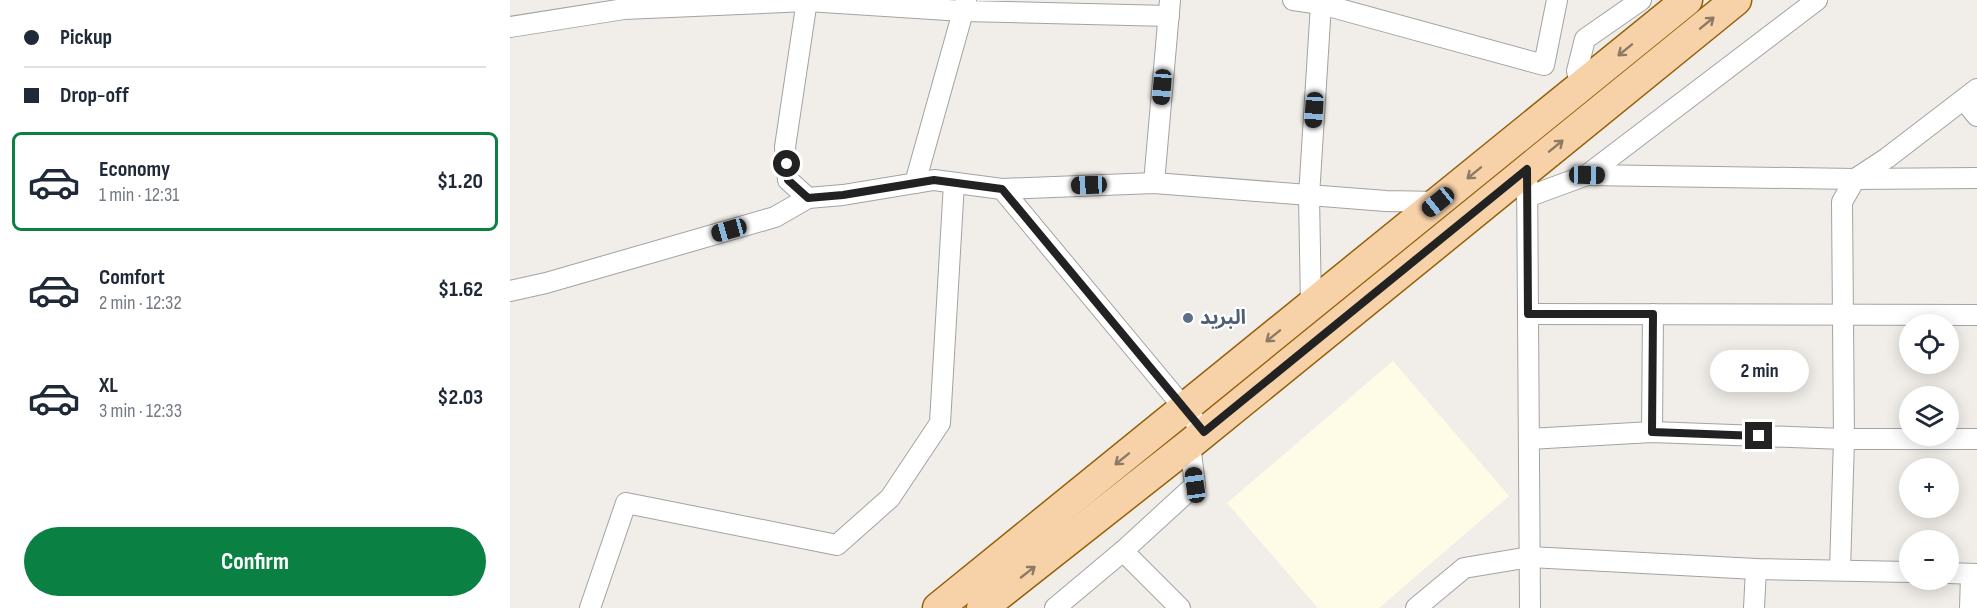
<!DOCTYPE html>
<html lang="en">
<head>
<meta charset="utf-8">
<style>
	body { margin:0; font-family:"Sofia Sans Condensed","Noto Sans Arabic",sans-serif; background:#f6f6f7; color:#1f2937; height:100vh; display:flex; flex-direction:column; font-size:22px; white-space:nowrap }
	* { box-sizing:border-box; margin:0 }
	p { font-size:20px; color:#747a83 }
	.icon { flex:none; width:33px; height:33px; fill:none; stroke:currentColor; stroke-width:2; stroke-linecap:round; stroke-linejoin:round }
	.map { position:relative; flex:1; overflow:hidden }
	.side { display:flex; flex-direction:column; background:#fff; width:510px }
	.side>* { flex:none }
	.banner { display:grid; align-content:center; height:132px; padding:0 24px; background:#fff }
	.tools { position:absolute; left:1389px; top:314px; display:grid; gap:12px }
	.tools a { display:grid; place-items:center; width:60px; height:60px; border-radius:50%; background:#fff; box-shadow:0 3px 15px #0003; font-size:30px }
	.end { position:absolute; width:27px; height:27px; margin:-14px; border:8px solid #222; background:#fff; box-shadow:0 0 0 3px #fff }
	.from { border-radius:50% }
	.bubble { position:absolute; height:42px; border-radius:21px; background:#fff; box-shadow:0 3px 15px #0003; font-size:20px; font-weight:700; line-height:42px; text-align:center }
	.car { position:absolute; width:18px; height:36px; margin:-18px -9px; border-radius:8px; box-shadow:0 0 4px 2px #0007; background:linear-gradient(#222 24%,#8ab4d8 0 40%,#222 0 76%,#8ab4d8 0 86%,#222 0) }
	.banner b { display:flex; align-items:center; gap:21px; height:57px; font-size:22px }
	.banner b+b { border-top:2px solid #e0e1e3 }
	.banner i { width:15px; height:15px; background:#1f2937 }
	ul { padding:0; list-style:none }
	li { display:flex; align-items:center; gap:18px; height:99px; margin:0 12px 9px; padding:0 12px; border:3px solid transparent; border-radius:9px }
	li div { flex:1 }
	li b { display:block; font-size:22px }
	li em { font-style:normal; font-weight:700 }
	li.active { border-color:#0b8043 }
	li>.icon { width:54px; height:54px; stroke-width:1.5 }
	.primary-button { display:flex; gap:12px; margin-top:auto; padding:12px 24px }
	.primary-button a { flex:1; height:69px; border-radius:36px; background:#0b8043; color:#fff; font-size:24px; font-weight:700; line-height:69px; text-align:center }
	main { display:flex; flex:1; min-height:0 }
	.map>svg:first-child { display:block }
	.education { fill:#fefce6 }
	.lines { fill:none; stroke-linecap:round; stroke-linejoin:round }
	.street-casing { stroke:#a3a3a3; stroke-width:22 }
	.primary-casing { stroke:#966009; stroke-width:33 }
	.street { stroke:#fff; stroke-width:20 }
	.primary { stroke:#f7d1a8; stroke-width:30 }
	.oneway { stroke:#8c7a65 }
	.route { stroke:#222; stroke-width:8 }
	.service-dot { fill:#5c6f8a; stroke:#fff; stroke-width:2 }
	.labels { text-anchor:middle; dominant-baseline:central; stroke-width:4.5; stroke-linejoin:round; paint-order:stroke }
	.service-label { font-size:20px; font-weight:bold; fill:#4e5e75; stroke:#fff; text-anchor:start }
</style>
</head>
<body>
<main>
<section class="side">
<div class="banner">
<b><i class="from"></i>Pickup</b>
<b><i></i>Drop-off</b>
</div>
<ul>
<li class="active"><svg class="icon" aria-label="car" viewBox="0 0 24 24"><path d="M5 17H2v-5l4-1 3-4h7l3 4 3 1v5h-3M9 17h6M6 11h13"/><circle cx="7" cy="17" r="2"/><circle cx="17" cy="17" r="2"/></svg><div><b>Economy</b><p>1 min · 12:31</p></div><em>$1.20</em></li>
<li><svg class="icon" aria-label="car" viewBox="0 0 24 24"><path d="M5 17H2v-5l4-1 3-4h7l3 4 3 1v5h-3M9 17h6M6 11h13"/><circle cx="7" cy="17" r="2"/><circle cx="17" cy="17" r="2"/></svg><div><b>Comfort</b><p>2 min · 12:32</p></div><em>$1.62</em></li>
<li><svg class="icon" aria-label="car" viewBox="0 0 24 24"><path d="M5 17H2v-5l4-1 3-4h7l3 4 3 1v5h-3M9 17h6M6 11h13"/><circle cx="7" cy="17" r="2"/><circle cx="17" cy="17" r="2"/></svg><div><b>XL</b><p>3 min · 12:33</p></div><em>$2.03</em></li>
</ul>
<div class="primary-button"><a>Confirm</a></div>
</section>
<div class="map">
<svg width="1467" height="608" viewBox="0 0 1467 608">
	<rect width="100%" height="100%" fill="#f1eee9"/>
	<polygon class="education" points="883,361 999,496 869,608 808,608 717,503"/>
	<g class="lines">
		<g class="street-casing">
			<g id="street">
				<polyline points="297,0 275,147 278,180 298,198 333,195 424,180 492,189 694,432"/>
				<polyline points="783,0 811,4 1034,65 1047,0"/>
				<polyline points="0,27 114,9 297,1 453,11 659,16"/>
				<polyline points="1071,86 1067,71 1075,39 1131,0"/>
				<polyline points="1454,100 1467,116"/>
				<polyline points="1017,169 1020,608"/>
				<polyline points="1077,175 1345,179 1467,178"/>
				<polyline points="405,183 456,1"/>
				<polyline points="644,183 660,0"/>
				<polyline points="492,189 644,183 876,201 929,202"/>
				<polyline points="1017,197 1077,175 1307,0"/>
				<polyline points="0,291 36,283 265,217 298,198"/>
				<polyline points="801,305 799,196 811,4"/>
				<polyline points="1018,314 1467,315"/>
				<polyline points="1142,432 1143,314"/>
				<polyline points="1019,439 1142,432 1334,439 1467,439"/>
				<polyline points="613,551 670,608"/>
				<polyline points="1330,570 1334,439 1332,202 1345,179 1377,158 1467,89"/>
				<polyline points="1438,573 1467,574"/>
				<polyline points="80,608 116,503 327,545 380,498 430,423 444,183"/>
				<polyline points="545,608 613,551 685,485 680,444"/>
				<polyline points="906,608 954,568 1020,557 1246,569 1400,572"/>
				<polyline points="1244,608 1246,569"/>
				<polyline points="1460,608 1461,574"/>
			</g>
		</g>
		<g class="primary-casing">
			<g id="primary">
				<polyline points="428,608 1177,0"/>
				<polyline points="472,608 680,444 1226,0"/>
			</g>
		</g>
		<use href="#street" class="street"/>
		<use href="#primary" class="primary"/>
	</g>
	<defs><path id="oneway-shaft" d="M-6 0H5M1.5-3L5.5 0L1.5 3" fill="none" stroke-width="1.6" stroke-linecap="round" stroke-linejoin="round" transform="scale(1.5)"/></defs>
	<g class="oneway">
		<use href="#oneway-shaft" transform="translate(1197 23) rotate(-39)"/>
		<use href="#oneway-shaft" transform="translate(1115 50) rotate(141)"/>
		<use href="#oneway-shaft" transform="translate(1046 146) rotate(-39)"/>
		<use href="#oneway-shaft" transform="translate(964 173) rotate(141)"/>
		<use href="#oneway-shaft" transform="translate(763 336) rotate(141)"/>
		<use href="#oneway-shaft" transform="translate(612 459) rotate(141)"/>
		<use href="#oneway-shaft" transform="translate(518 572) rotate(-38)"/>
	</g>
	<g class="lines">
		<polyline class="route" points="277,164 278,180 298,198 333,195 424,180 492,189 694,432 1017,169 1018,314 1143,314 1142,432 1249,436"/>
	</g>
	<circle class="service-dot" cx="678" cy="318" r="6"/>
	<g class="labels">
		<g class="service-label">
			<text x="690" y="318">البريد</text>
		</g>
	</g>
</svg>
<div class="tools">
<a><svg class="icon" aria-label="locate" viewBox="0 0 24 24"><circle cx="12" cy="12" r="6"/><path d="M12 2v4M12 18v4M2 12h4M18 12h4"/></svg></a>
<a><svg class="icon" aria-label="layers" viewBox="0 0 24 24"><path d="M12 4l9 5-9 5-9-5zM3 14l9 5 9-5"/></svg></a>
<a>+</a>
<a>−</a>
</div>
<i class="end from" style="left:277px;top:164px"></i>
<i class="end" style="left:1249px;top:436px"></i>
<div class="bubble" style="left:1200px;top:350px;width:99px">2 min</div>
<i class="car" style="left:652px;top:87px;rotate:185deg"></i>
<i class="car" style="left:804px;top:110px;rotate:184deg"></i>
<i class="car" style="left:1077px;top:175px;rotate:91deg"></i>
<i class="car" style="left:579px;top:185px;rotate:268deg"></i>
<i class="car" style="left:928px;top:202px;rotate:231deg"></i>
<i class="car" style="left:219px;top:230px;rotate:254deg"></i>
<i class="car" style="left:685px;top:485px;rotate:352deg"></i>
</div>
</main>
</body>
</html>
